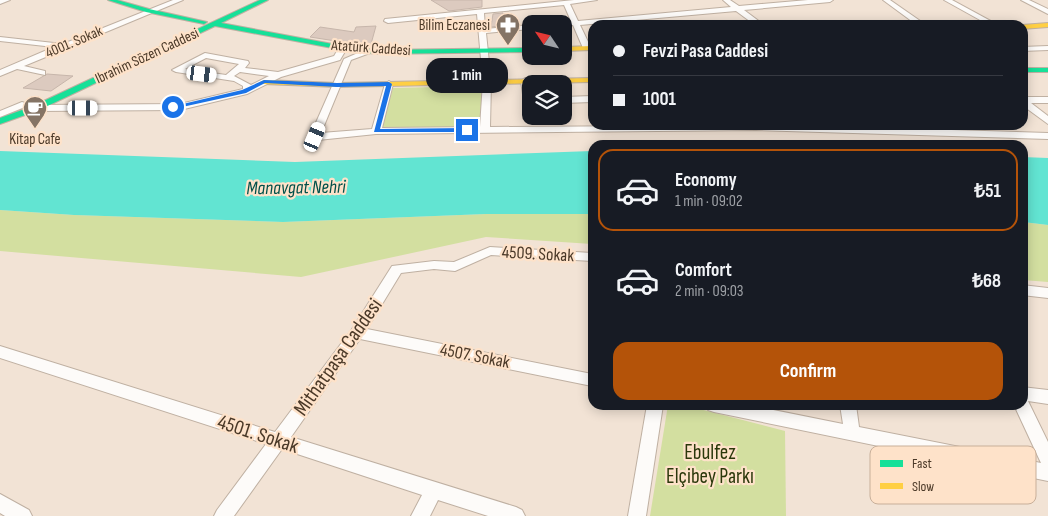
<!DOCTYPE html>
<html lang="en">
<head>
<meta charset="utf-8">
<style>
	body { margin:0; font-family:"Sofia Sans Condensed",sans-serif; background:#242831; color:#f1f3f6; height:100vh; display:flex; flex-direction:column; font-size:19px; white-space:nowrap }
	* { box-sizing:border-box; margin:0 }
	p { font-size:16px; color:#9ea1a6 }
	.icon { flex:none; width:28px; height:28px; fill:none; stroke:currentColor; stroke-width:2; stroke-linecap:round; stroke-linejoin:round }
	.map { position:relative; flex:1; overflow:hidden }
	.drawer { position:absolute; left:588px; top:140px; width:440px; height:270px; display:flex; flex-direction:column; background:#171b24; border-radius:15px; box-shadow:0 2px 12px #0003 }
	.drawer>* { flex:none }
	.guide { position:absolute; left:588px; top:20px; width:440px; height:110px; border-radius:15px; box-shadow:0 2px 12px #0003; display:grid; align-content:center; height:110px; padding:0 25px; background:#171b24 }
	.needle { width:32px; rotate:305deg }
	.tools { position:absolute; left:522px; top:15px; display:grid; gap:10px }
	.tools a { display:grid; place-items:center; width:50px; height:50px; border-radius:10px; background:#171b24; box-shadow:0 2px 12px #0003; font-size:25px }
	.end { position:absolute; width:22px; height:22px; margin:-11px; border:6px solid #1a73e8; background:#fff; box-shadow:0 0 0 2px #fff }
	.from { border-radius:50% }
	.bubble { position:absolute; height:35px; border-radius:15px; background:#171b24; box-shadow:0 2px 12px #0003; font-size:16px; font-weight:700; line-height:35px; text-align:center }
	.car { position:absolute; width:15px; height:30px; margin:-15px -8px; border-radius:6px; box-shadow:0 0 4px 1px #0007; background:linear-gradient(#fff 24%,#345 0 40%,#fff 0 76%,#345 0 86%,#fff 0) }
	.guide b { display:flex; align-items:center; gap:18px; height:48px; font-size:19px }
	.guide b+b { border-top:1px solid #363941 }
	.guide i { width:12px; height:12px; background:#f1f3f6 }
	ul { padding:9px 0 0; list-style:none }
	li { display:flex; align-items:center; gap:15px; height:82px; margin:0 10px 8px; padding:0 15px; border:2px solid transparent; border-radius:15px }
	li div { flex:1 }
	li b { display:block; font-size:19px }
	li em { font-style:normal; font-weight:700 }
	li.on { border-color:#b45309 }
	li>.icon { width:45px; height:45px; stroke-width:1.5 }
	.cta { display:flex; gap:10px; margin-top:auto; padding:10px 25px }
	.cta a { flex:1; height:58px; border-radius:15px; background:#b45309; color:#fff; font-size:20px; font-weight:700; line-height:58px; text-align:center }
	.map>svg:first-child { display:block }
	.green { fill:#d3dfa0 }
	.water { fill:#62e4d2 }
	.building { fill:#dccabf; stroke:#c7b6ab }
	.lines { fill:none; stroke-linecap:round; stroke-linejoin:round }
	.street-casing { stroke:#bfb0a2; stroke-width:2 }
	.fast-casing { stroke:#bfb0a2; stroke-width:2 }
	.slow-casing { stroke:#bfb0a2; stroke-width:2 }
	.street { fill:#fdfbf9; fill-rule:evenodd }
	.fast { fill:#16e098; fill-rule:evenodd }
	.slow { fill:#ffcf43; fill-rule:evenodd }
	.route { fill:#1a73e8 }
	.labels { text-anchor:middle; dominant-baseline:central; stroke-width:4.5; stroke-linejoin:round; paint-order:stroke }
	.far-poi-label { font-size:15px; fill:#4b3928; stroke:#fee2c9; text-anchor:end }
	.far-street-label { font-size:15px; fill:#4b3928; stroke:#fee2c9 }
	.street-label { font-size:18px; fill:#4b3928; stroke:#fee2c9 }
	.water-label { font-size:19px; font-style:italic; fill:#015049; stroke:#fee2c9 }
	.near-street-label { font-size:21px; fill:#4b3928; stroke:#fee2c9 }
	.near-park-label { font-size:21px; fill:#2b380b; stroke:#fee2c9 }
	.key { fill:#fee2c9; stroke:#c8af99; stroke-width:1 }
	.key-label { font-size:14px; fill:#4b3928 }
</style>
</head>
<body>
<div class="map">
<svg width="1048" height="516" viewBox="0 0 1048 516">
	<rect width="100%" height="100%" fill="#f2e3d5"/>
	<g class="green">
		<polygon points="482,86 480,127 382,128 393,88"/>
		<polygon points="0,210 74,215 283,222 486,214 592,214 592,244 486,237 301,277 0,251"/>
		<polygon points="1023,222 1048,225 1048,282 1023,280"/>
		<polygon points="668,405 684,405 785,431 786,516 650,516"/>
	</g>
	<g class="water">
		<polygon points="0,151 295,162 592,151 592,214 486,214 283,222 74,215 0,210"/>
		<polygon points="1022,157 1048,158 1048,225 1023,222"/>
	</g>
	<g class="building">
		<polygon points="431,0 482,0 482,7 449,11"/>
		<polygon points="503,13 506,25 491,27 493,14"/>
		<polygon points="376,26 371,44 355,44 310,37 320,27 354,32 356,27"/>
		<polygon points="47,74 73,76 51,91 23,88"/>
	</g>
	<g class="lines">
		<g class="street-casing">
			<g id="street">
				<polygon points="0,0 10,0 0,4"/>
				<polygon points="173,0 183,0 24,66 45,71 45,75 17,69 0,76 0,70 54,47 0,41 0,37 63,44"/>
				<polygon points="574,0 597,0 570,4 578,21 731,7 723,0 730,0 739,6 808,0 833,0 830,2 744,10 764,25 755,25 736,11 580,25 591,48 587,50 583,48 573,25 564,26 564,24 561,24 571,21 564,5 484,13 485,29 531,25 531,29 486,33 491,82 490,127 784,125 1048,133 1048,139 756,130 376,134 318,140 316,145 312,146 307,143 344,59 367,49 370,49 370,53 351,60 321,133 372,129 385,84 389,81 393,84 382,128 480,127 483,82 477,14 388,23 384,21 385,19"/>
				<polygon points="883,0 890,0 926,25 917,25"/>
				<polygon points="944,0 952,0 998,25 989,25"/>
				<polygon points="1021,0 1029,0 1048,9 1048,14"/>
				<path d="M340,46L347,48L340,60L281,77L247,94L180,110L36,111L31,108L36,105L180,104L243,89V86L234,81L176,72L172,70L205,53L248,61L249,63L245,68L278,72L334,56ZM206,58L239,64L226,75L185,69ZM240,72L269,76L251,85L234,76Z"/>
				<polygon points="1048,46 1048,50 1022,51 1022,47"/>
				<polygon points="525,78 529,81 531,104 524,101 521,81"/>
				<polygon points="592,96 592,102 564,103 564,97"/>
				<polygon points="1022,97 1048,97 1048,103 1031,103 1048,116 1048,124 1022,105"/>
				<polygon points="22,102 25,103 25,107 0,117 0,111"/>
				<polygon points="490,247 592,253 592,261 491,255 455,271 434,269 401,273 367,329 592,374 592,386 360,339 291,437 516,507 522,510 525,516 488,516 438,500 430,516 411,516 422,495 282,449 234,516 214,516 217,510 266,444 0,358 0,346 275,432 352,329 392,266 434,261 454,262"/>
				<polygon points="1022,285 1048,288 1048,298 1022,295"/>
				<polygon points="1022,387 1048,390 1048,404 1028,401 1048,442 1048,481 714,412 708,410 706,405 749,405 843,424 840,405 856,405 859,427 1041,463 1014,405 1022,405"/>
				<polygon points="647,405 663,405 646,516 628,516"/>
				<polygon points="0,494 29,510 32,516 5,516 0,513"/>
			</g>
		</g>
		<g class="fast-casing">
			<g id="fast">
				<polygon points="108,0 117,0 149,9 207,22 204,24 146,12"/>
				<polygon points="260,0 268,0 221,23 343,46 378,50 531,48 531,52 378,54 343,50 215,26 39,110 0,124 0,118 33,106"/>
				<rect x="1022" y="68" width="26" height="4"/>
			</g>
		</g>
		<g class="slow-casing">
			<g id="slow">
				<polygon points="1048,23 1048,27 1022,29 1022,25"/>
				<polygon points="592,46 592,50 564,51 564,47"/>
				<polygon points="592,78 592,82 337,87 264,84 260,82 264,80 337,83"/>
			</g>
		</g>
		<use href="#street" class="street"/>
		<use href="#fast" class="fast"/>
		<use href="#slow" class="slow"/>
	</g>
	<polygon class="route" points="264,80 337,83 389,82 392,84 380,129 467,128 470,130 467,132 374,132 386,86 337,87 265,83 246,93 173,109 170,107 242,90"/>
	<defs>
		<g id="pharmacy-pin" transform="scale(1.25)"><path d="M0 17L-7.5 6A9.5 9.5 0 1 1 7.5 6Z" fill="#857465" stroke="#fee2c9"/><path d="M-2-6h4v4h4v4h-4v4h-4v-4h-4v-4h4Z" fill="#fff"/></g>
		<g id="cafe-pin" transform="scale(1.25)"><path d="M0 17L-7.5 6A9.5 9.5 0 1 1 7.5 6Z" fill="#857465" stroke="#fee2c9"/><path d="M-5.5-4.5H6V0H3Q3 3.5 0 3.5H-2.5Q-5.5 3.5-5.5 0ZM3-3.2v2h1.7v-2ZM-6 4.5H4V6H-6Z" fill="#fff"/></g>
	</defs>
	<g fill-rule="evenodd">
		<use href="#pharmacy-pin" x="508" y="25"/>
		<use href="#cafe-pin" x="35" y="108"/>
	</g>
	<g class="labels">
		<g class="far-poi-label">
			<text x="490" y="25">Bilim Eczanesi</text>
			<text x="35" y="139" text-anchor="middle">Kitap Cafe</text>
		</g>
		<g class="far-street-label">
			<text transform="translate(74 42) rotate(-23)">4001. Sokak</text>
			<text transform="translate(371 48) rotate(4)">Atatürk Caddesi</text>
			<text transform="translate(147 56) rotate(-25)">Ibrahim Sözen Caddesi</text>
		</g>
		<g class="street-label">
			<text transform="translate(538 254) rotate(3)">4509. Sokak</text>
			<text transform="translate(475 356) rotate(11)">4507. Sokak</text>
		</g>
		<g class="water-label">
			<text transform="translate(296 188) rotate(-1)">Manavgat Nehri</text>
		</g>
		<g class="near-street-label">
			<text transform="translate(338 357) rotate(-55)">Mithatpaşa Caddesi</text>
			<text transform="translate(258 434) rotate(18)">4501. Sokak</text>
		</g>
		<g class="near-park-label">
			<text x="710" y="452">Ebulfez<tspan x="710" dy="24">Elçibey Parkı</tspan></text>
		</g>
	</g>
	<rect x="870" y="446" width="166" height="58" rx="8" class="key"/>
	<rect x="880" y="460" width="23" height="7" fill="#16e098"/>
	<rect x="880" y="483" width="23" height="6" fill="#ffcf43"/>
	<g class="key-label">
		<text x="912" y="468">Fast</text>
		<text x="912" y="491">Slow</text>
	</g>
</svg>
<div class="tools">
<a><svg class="needle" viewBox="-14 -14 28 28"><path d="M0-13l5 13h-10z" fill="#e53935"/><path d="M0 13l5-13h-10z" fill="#9ea1a6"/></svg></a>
<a><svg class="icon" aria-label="layers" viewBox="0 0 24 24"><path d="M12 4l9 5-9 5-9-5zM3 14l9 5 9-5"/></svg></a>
</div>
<i class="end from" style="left:173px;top:107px"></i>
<i class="end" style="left:467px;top:130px"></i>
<div class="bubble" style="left:426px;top:58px;width:82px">1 min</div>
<i class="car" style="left:202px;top:74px;rotate:97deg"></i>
<i class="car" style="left:83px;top:108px;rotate:90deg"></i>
<i class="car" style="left:315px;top:137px;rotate:23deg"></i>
<div class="guide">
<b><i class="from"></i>Fevzi Pasa Caddesi</b>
<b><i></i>1001</b>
</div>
<section class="drawer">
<ul>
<li class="on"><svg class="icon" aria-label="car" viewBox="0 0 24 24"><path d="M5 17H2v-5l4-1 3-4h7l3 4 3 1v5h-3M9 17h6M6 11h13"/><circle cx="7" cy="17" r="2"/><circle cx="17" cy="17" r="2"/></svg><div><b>Economy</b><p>1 min · 09:02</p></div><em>₺51</em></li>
<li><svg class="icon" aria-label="car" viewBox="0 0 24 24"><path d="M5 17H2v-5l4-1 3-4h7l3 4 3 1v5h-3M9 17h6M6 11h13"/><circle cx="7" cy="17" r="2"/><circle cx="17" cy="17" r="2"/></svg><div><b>Comfort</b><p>2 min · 09:03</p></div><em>₺68</em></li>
</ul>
<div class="cta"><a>Confirm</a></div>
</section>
</div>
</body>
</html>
